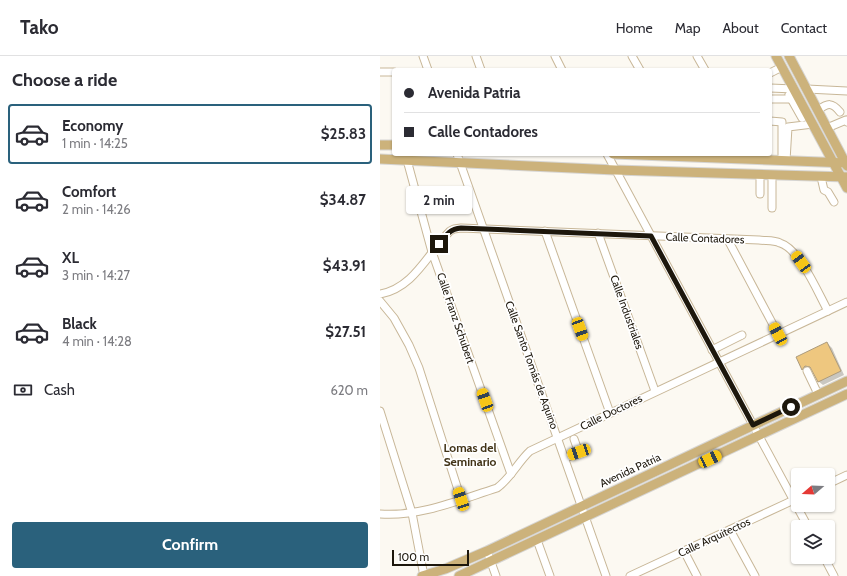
<!DOCTYPE html>
<html lang="en">
<head>
<meta charset="utf-8">
<style>
	body { margin:0; font-family:Cabin,sans-serif; background:#f7f7f7; color:#2b2b33; height:100vh; display:flex; flex-direction:column; font-size:15px; white-space:nowrap }
	* { box-sizing:border-box; margin:0 }
	p { font-size:13px; color:#7c7c81 }
	.icon { flex:none; width:22px; height:22px; fill:none; stroke:currentColor; stroke-width:2; stroke-linecap:round; stroke-linejoin:round }
	.map { position:relative; flex:1; overflow:hidden }
	.side { display:flex; flex-direction:column; background:#fff; width:380px }
	.side>* { flex:none }
	.hud { position:absolute; left:12px; top:12px; width:380px; height:88px; border-radius:4px; box-shadow:0 1px 3px #0004; display:grid; align-content:center; height:88px; padding:0 12px; background:#fff }
	.needle { width:26px; rotate:251deg }
	.tools { position:absolute; left:411px; top:412px; display:grid; gap:8px }
	.tools a { display:grid; place-items:center; width:44px; height:44px; border-radius:4px; background:#fff; box-shadow:0 1px 3px #0004; font-size:20px }
	.scale { position:absolute; left:12px; bottom:10px; width:77px; box-sizing:border-box; padding-left:4px; border:2px solid #1d170c; border-top:0; font-size:11px; line-height:14px; white-space:nowrap; color:#1d170c; -webkit-text-stroke:3px #fff; paint-order:stroke }
	.end { position:absolute; width:18px; height:18px; margin:-9px; border:5px solid #1d170c; background:#fff; box-shadow:0 0 0 2px #fff }
	.from { border-radius:50% }
	.bubble { position:absolute; height:28px; border-radius:4px; background:#fff; box-shadow:0 1px 3px #0004; font-size:13px; font-weight:700; line-height:28px; text-align:center }
	.car { position:absolute; width:12px; height:24px; margin:-12px -6px; border-radius:5px; box-shadow:0 0 3px 1px #0007; background:linear-gradient(#f5c518 24%,#345 0 40%,#f5c518 0 76%,#345 0 86%,#f5c518 0) }
	.hud b { display:flex; align-items:center; gap:14px; height:38px; font-size:15px }
	.hud b+b { border-top:1px solid #e1e1e2 }
	.hud i { width:10px; height:10px; background:#2b2b33 }
	ul { padding:0; list-style:none }
	li { display:flex; align-items:center; gap:12px; height:60px; margin:0 8px 6px; padding:0 4px; border:2px solid transparent; border-radius:4px }
	li div { flex:1 }
	li b { display:block; font-size:15px }
	li em { font-style:normal; font-weight:700 }
	li.selected { border-color:#2a617c }
	li>.icon { width:36px; height:36px; stroke-width:1.5 }
	h2 { padding:0 12px; font-size:18px; line-height:48px }
	.pay { display:flex; align-items:center; gap:10px; height:44px; padding:0 12px; font-size:15px }
	.pay p { margin-inline-start:auto }
	.button { display:flex; gap:8px; margin-top:auto; padding:8px 12px }
	.button a { flex:1; height:46px; border-radius:4px; background:#2a617c; color:#fff; font-size:16px; font-weight:700; line-height:46px; text-align:center }
	header { display:flex; align-items:center; gap:24px; box-sizing:border-box; height:56px; padding:0 20px; background:#fff; border-bottom:1px solid #e1e1e2 }
	header strong { font-size:19px }
	nav { display:flex; gap:22px; margin-inline-start:auto; font-size:14px }
	main { display:flex; flex:1; min-height:0 }
	.map>svg:first-child { display:block }
	.shadow { fill:#0003 }
	.building { fill:#eec77f; stroke:#ac9b7d }
	.lines { fill:none; stroke-linecap:round; stroke-linejoin:round }
	.minor-casing { stroke:#c8b798; stroke-width:9 }
	.major-casing { stroke:#d6d5d3; stroke-width:11 }
	.minor { stroke:#fff; stroke-width:7 }
	.major { stroke:#ccb27b; stroke-width:9 }
	.route { stroke:#1d170c; stroke-width:5 }
	.labels { text-anchor:middle; dominant-baseline:central; stroke-width:3.5; stroke-linejoin:round; paint-order:stroke }
	.street-label { font-size:11px; fill:#1d170c; stroke:#fff }
	.neighbourhood-label { font-size:12px; font-weight:bold; fill:#423418; stroke:#fff }
</style>
</head>
<body>
<header>
<strong>Tako</strong>
<nav><a>Home</a><a>Map</a><a>About</a><a>Contact</a></nav>
</header>
<main>
<section class="side">
<h2>Choose a ride</h2>
<ul>
<li class="selected"><svg class="icon" aria-label="car" viewBox="0 0 24 24"><path d="M5 17H2v-5l4-1 3-4h7l3 4 3 1v5h-3M9 17h6M6 11h13"/><circle cx="7" cy="17" r="2"/><circle cx="17" cy="17" r="2"/></svg><div><b>Economy</b><p>1 min · 14:25</p></div><em>$25.83</em></li>
<li><svg class="icon" aria-label="car" viewBox="0 0 24 24"><path d="M5 17H2v-5l4-1 3-4h7l3 4 3 1v5h-3M9 17h6M6 11h13"/><circle cx="7" cy="17" r="2"/><circle cx="17" cy="17" r="2"/></svg><div><b>Comfort</b><p>2 min · 14:26</p></div><em>$34.87</em></li>
<li><svg class="icon" aria-label="car" viewBox="0 0 24 24"><path d="M5 17H2v-5l4-1 3-4h7l3 4 3 1v5h-3M9 17h6M6 11h13"/><circle cx="7" cy="17" r="2"/><circle cx="17" cy="17" r="2"/></svg><div><b>XL</b><p>3 min · 14:27</p></div><em>$43.91</em></li>
<li><svg class="icon" aria-label="car" viewBox="0 0 24 24"><path d="M5 17H2v-5l4-1 3-4h7l3 4 3 1v5h-3M9 17h6M6 11h13"/><circle cx="7" cy="17" r="2"/><circle cx="17" cy="17" r="2"/></svg><div><b>Black</b><p>4 min · 14:28</p></div><em>$27.51</em></li>
</ul>
<div class="pay"><svg class="icon" aria-label="cash" viewBox="0 0 24 24"><path d="M3 7h18v10H3z"/><circle cx="12" cy="12" r="2"/></svg>Cash<p>620 m</p></div>
<div class="button"><a>Confirm</a></div>
</section>
<div class="map">
<svg width="467" height="520" viewBox="0 0 467 520">
	<rect width="100%" height="100%" fill="#fcf9f2"/>
	<polygon class="shadow" points="447,287 452,292 464,319 443,329 438,325 433,315 430,314 427,317 423,313 418,301"/>
	<polygon class="building" points="447,286 461,315 438,326 430,311 425,310 422,314 416,301"/>
	<g class="lines">
		<g class="minor-casing">
			<g id="minor">
				<polyline points="43,0 48,14"/>
				<polyline points="96,0 101,14"/>
				<polyline points="175,0 182,14"/>
				<polyline points="252,0 260,14"/>
				<polyline points="317,0 325,14"/>
				<polyline points="0,16 14,16"/>
				<polyline points="390,17 402,11"/>
				<polyline points="390,32 414,33"/>
				<polyline points="427,33 467,35"/>
				<polyline points="415,35 409,39 422,62 428,59"/>
				<polyline points="390,43 411,43"/>
				<path d="M438,54C448,47 452,46 460,56"/>
				<polyline points="390,65 402,66 402,101"/>
				<polyline points="447,72 466,64 467,66"/>
				<polyline points="77,98 226,520"/>
				<polyline points="227,98 428,471"/>
				<polyline points="27,104 52,196 131,418"/>
				<polyline points="406,105 408,71 433,68"/>
				<polyline points="441,121 444,134 448,136 454,146"/>
				<polyline points="380,138 380,119"/>
				<polyline points="392,152 392,119"/>
				<polyline points="165,175 230,357"/>
				<polyline points="218,177 275,335"/>
				<polyline points="348,184 398,278"/>
				<path d="M0,238C34,232 48,197 70,175L74,173L81,172L379,184C386,185 394,184 400,187C420,193 438,237 448,255"/>
				<polyline points="0,245 14,262 29,289 39,312 81,443"/>
				<polyline points="332,294 362,279"/>
				<polyline points="427,315 438,338"/>
				<polyline points="0,355 32,457 44,520"/>
				<polyline points="185,402 199,397 194,383"/>
				<polyline points="448,428 467,419"/>
				<path d="M0,458C40,461 79,444 117,432C131,422 138,406 150,395L467,246"/>
				<polyline points="350,474 375,520"/>
				<polyline points="157,484 170,520"/>
				<polyline points="107,495 116,520"/>
				<polyline points="304,495 317,520"/>
				<polyline points="444,501 454,520"/>
				<polyline points="250,520 418,442"/>
			</g>
		</g>
		<g class="major-casing">
			<g id="major">
				<polyline points="396,0 467,132"/>
				<polyline points="409,0 467,110"/>
				<polyline points="0,89 14,89"/>
				<polyline points="233,98 467,107"/>
				<polyline points="0,103 235,114 467,121"/>
				<polyline points="42,520 65,513 107,495 467,325"/>
				<polyline points="79,520 467,338"/>
			</g>
		</g>
		<use href="#minor" class="minor"/>
		<use href="#major" class="major"/>
	</g>
	<g class="lines">
		<path class="route" d="M59,188C66,179 70,173 81,172L271,180L373,369L411,351"/>
	</g>
	<g class="labels">
		<g class="street-label">
			<text transform="translate(325 182) rotate(2)">Calle Contadores</text>
			<text transform="translate(247 256) rotate(70)">Calle Industriales</text>
			<text transform="translate(76 262) rotate(71)">Calle Franz Schubert</text>
			<text transform="translate(152 309) rotate(70)">Calle Santo Tomás de Aquino</text>
			<text transform="translate(231 356) rotate(-26)">Calle Doctores</text>
			<text transform="translate(250 414) rotate(-25)">Avenida Patria</text>
			<text transform="translate(334 481) rotate(-25)">Calle Arquitectos</text>
		</g>
		<g class="neighbourhood-label">
			<text x="90" y="391">Lomas del<tspan x="90" dy="14">Seminario</tspan></text>
		</g>
	</g>
</svg>
<div class="tools">
<a><svg class="needle" viewBox="-14 -14 28 28"><path d="M0-13l5 13h-10z" fill="#e53935"/><path d="M0 13l5-13h-10z" fill="#7c7c81"/></svg></a>
<a><svg class="icon" aria-label="layers" viewBox="0 0 24 24"><path d="M12 4l9 5-9 5-9-5zM3 14l9 5 9-5"/></svg></a>
</div>
<div class="scale">100 m</div>
<i class="end from" style="left:411px;top:351px"></i>
<i class="end" style="left:59px;top:188px"></i>
<div class="bubble" style="left:26px;top:130px;width:66px">2 min</div>
<i class="car" style="left:421px;top:206px;rotate:324deg"></i>
<i class="car" style="left:200px;top:273px;rotate:160deg"></i>
<i class="car" style="left:398px;top:278px;rotate:332deg"></i>
<i class="car" style="left:105px;top:344px;rotate:340deg"></i>
<i class="car" style="left:199px;top:396px;rotate:251deg"></i>
<i class="car" style="left:330px;top:403px;rotate:65deg"></i>
<i class="car" style="left:81px;top:443px;rotate:342deg"></i>
<div class="hud">
<b><i class="from"></i>Avenida Patria</b>
<b><i></i>Calle Contadores</b>
</div>
</div>
</main>
</body>
</html>
